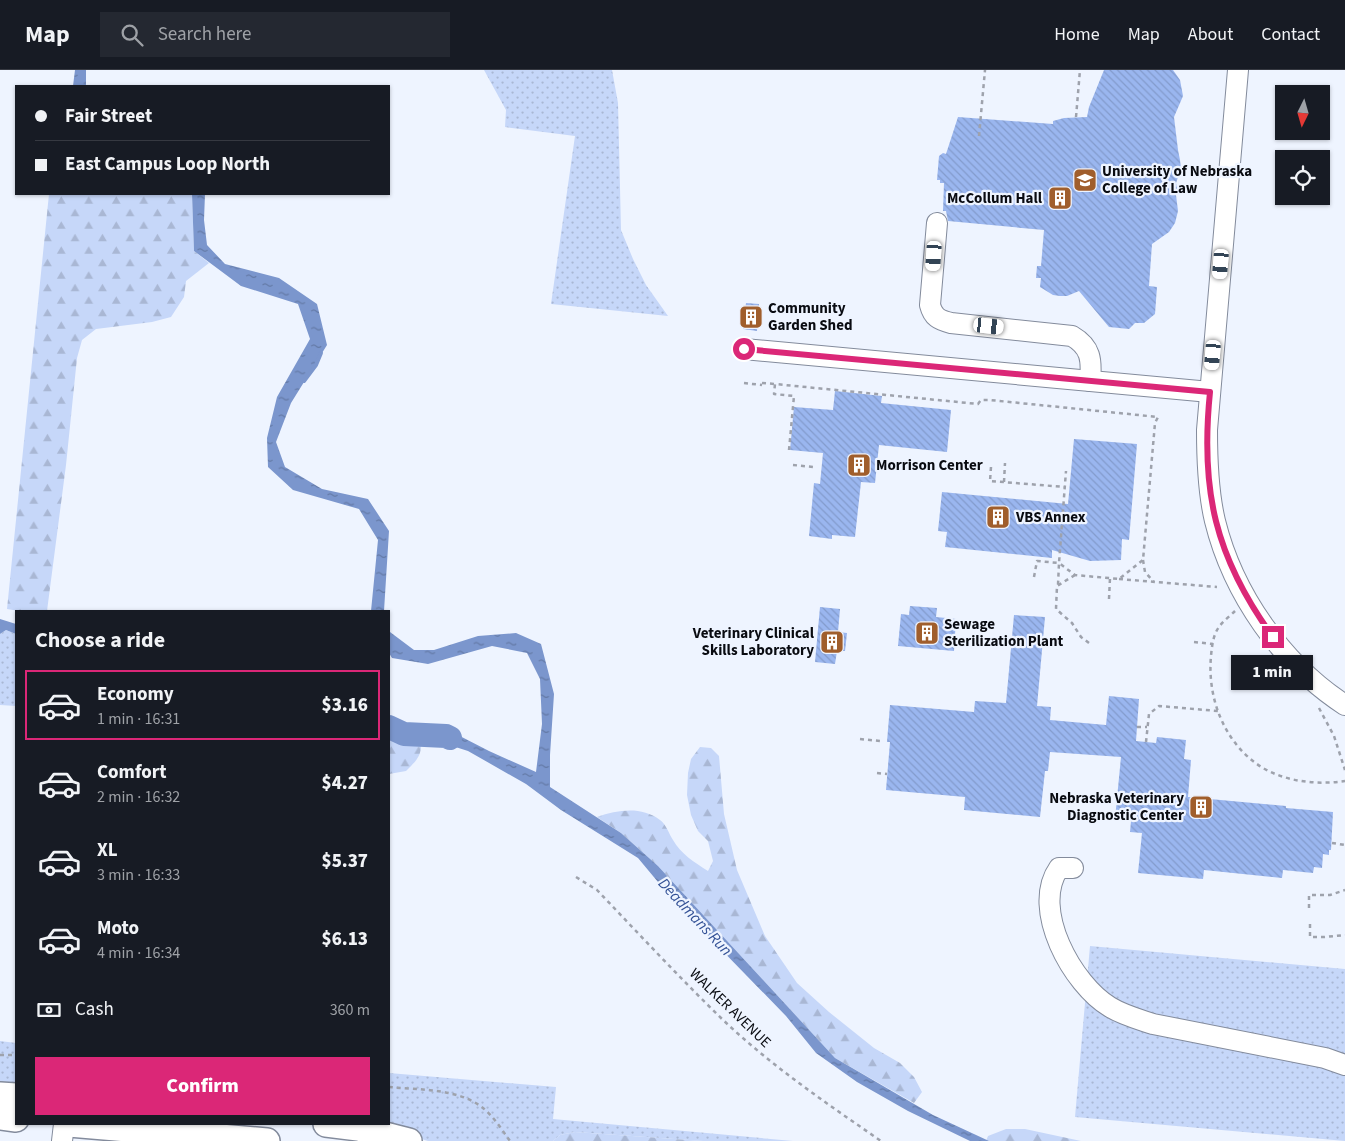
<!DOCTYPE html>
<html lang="en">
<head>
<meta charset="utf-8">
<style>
	body { margin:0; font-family:"Source Sans 3",sans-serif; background:#242831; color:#f1f3f6; height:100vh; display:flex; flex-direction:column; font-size:19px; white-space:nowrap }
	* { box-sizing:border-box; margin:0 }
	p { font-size:16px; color:#9ea1a6 }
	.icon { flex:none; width:28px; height:28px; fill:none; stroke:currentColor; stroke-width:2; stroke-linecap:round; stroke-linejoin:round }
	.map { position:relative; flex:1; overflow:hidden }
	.panel { position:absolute; left:15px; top:540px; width:375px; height:515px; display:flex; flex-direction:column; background:#171b24; border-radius:0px; box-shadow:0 1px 4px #0004 }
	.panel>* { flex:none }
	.banner { position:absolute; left:15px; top:15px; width:375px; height:110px; border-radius:0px; box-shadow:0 1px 4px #0004; display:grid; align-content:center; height:110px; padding:0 20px; background:#171b24 }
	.needle { width:32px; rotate:185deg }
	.fabs { position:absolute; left:1275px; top:15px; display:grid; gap:10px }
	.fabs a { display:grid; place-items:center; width:55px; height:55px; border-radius:0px; background:#171b24; box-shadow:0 1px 4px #0004; font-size:25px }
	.end { position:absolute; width:22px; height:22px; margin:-11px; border:6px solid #db2777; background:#fff; box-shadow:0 0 0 2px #fff }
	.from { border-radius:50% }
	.bubble { position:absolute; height:35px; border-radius:0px; background:#171b24; box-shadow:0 1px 4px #0004; font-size:16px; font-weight:800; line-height:35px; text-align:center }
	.car { position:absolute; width:15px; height:30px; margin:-15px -8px; border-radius:6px; box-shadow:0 0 4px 1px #0007; background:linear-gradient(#fff 24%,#345 0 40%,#fff 0 76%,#345 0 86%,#fff 0) }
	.banner b { display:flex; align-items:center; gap:18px; height:48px; font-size:19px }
	.banner b+b { border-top:1px solid #363941 }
	.banner i { width:12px; height:12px; background:#f1f3f6 }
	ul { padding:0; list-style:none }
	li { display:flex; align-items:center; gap:15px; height:70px; margin:0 10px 8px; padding:0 10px; border:2px solid transparent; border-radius:0px }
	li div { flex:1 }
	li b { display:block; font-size:19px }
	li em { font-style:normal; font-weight:800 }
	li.selected { border-color:#db2777 }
	li>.icon { width:45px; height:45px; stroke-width:1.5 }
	h2 { padding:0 20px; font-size:22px; line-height:60px }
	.pay { display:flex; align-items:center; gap:12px; height:55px; padding:0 20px; font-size:19px }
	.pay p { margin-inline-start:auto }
	.primary-button { display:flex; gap:10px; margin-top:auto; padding:10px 20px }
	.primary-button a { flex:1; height:58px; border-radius:0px; background:#db2777; color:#fff; font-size:20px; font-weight:800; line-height:58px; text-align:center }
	header { display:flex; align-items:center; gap:30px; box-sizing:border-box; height:70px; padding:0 25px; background:#171b24; border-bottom:1px solid #363941 }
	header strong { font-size:24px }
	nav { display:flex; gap:28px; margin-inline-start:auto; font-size:18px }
	.search { width:350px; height:45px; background:#242831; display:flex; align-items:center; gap:12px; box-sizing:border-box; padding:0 18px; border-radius:0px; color:#9ea1a6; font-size:19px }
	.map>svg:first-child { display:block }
	.grass { fill:url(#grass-dots) }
	.forest { fill:url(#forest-firs) }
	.water { fill:url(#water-ripples) }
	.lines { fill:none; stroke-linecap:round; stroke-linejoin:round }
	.stream { stroke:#7b96cd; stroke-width:4 }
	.river { stroke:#7b96cd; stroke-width:24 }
	.building { fill:url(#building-back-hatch) }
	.minor-casing { stroke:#838b9c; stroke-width:22 }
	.major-casing { stroke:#838b9c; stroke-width:28 }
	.path { stroke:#9ea2ac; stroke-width:2.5; stroke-dasharray:4 4; stroke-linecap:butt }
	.minor { stroke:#fff; stroke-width:20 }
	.major { stroke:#fff; stroke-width:25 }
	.route { stroke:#db2777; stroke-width:6 }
	.labels { text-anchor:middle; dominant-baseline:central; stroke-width:4.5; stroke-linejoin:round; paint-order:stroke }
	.poi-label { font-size:15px; font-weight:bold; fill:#090b11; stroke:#eef4ff; text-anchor:start }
	.street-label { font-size:15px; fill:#090b11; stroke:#eef4ff }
	.water-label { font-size:16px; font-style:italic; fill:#335196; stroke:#eef4ff }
</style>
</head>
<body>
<header>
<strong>Map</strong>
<div class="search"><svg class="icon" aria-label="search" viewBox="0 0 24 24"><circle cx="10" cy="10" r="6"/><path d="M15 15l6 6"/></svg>Search here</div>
<nav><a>Home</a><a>Map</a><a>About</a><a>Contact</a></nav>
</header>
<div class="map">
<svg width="1345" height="1071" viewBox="0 0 1345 1071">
	<defs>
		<pattern id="grass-dots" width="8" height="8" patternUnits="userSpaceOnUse" patternTransform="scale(1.25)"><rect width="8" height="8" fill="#c6d7f9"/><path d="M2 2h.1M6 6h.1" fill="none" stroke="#a9b7d4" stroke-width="1.8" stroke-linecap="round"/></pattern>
		<pattern id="forest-firs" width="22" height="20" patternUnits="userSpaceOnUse" patternTransform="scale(1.25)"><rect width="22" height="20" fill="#c6d7f9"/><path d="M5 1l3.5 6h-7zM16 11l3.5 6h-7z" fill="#a9b7d4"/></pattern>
		<pattern id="water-ripples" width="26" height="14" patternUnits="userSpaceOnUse" patternTransform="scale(1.25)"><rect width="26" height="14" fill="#7b96cd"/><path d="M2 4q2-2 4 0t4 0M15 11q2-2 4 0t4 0" fill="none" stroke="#6379a5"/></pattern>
		<pattern id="building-back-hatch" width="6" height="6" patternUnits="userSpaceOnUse" patternTransform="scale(1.25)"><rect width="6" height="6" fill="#9ab6ef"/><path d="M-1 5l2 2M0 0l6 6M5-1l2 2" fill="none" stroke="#839bcc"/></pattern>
	</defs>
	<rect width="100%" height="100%" fill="#eef4ff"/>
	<g class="grass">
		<polygon points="484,0 612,0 618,33 621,160 633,189 646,215 668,246 551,234 575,66 505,57 506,40"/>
		<polygon points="6,560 16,564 16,636 0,635 0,564"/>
		<polygon points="1090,876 1345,899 1345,1071 1075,1047"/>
		<polygon points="0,971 16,973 16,1017 0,1016"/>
		<polygon points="389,1003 556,1017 553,1049 793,1071 703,1071 575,1062 560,1065 553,1071 428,1071 372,1054 389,1054"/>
	</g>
	<g class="forest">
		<polygon points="49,124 192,124 194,181 209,193 186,211 184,227 171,247 152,252 96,259 82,270 77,288 66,395 47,541 19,541 7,539"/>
		<path d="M389,661L420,665C423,684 419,688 406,701L389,704Z"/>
		<path d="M700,677L711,678L719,686L724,744L737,800L765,866L797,913L829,942L874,978L900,993L914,1007L922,1022L914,1033L835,988L658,796L621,763L597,747C618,740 641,736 660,750C666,754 669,764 673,770C681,784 694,792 708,801L713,791L708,771L698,761L691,745L687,725L688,703L691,689Z"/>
		<polygon points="1006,1059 1025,1059 1081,1071 986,1071 988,1066"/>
		<polygon points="575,1062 703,1071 553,1071 560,1065"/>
	</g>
	<g class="water">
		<polygon points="75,0 86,0 86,16 73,16"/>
		<polygon points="192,124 205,124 204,150 207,175 225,194 279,208 317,234 327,275 291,333 276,372 285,397 322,419 368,429 389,461 384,541 371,541 378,470 359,439 293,420 268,397 267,368 277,327 310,269 298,234 241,216 194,181"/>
		<polygon points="0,549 16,554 16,564 6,560 0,564"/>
		<polygon points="389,560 390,562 414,580 434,580 478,566 516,563 541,574 554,624 550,685 550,717 621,763 658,796 835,988 933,1045 989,1071 970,1071 908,1041 857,1012 816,983 786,946 673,830 638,788 561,740 526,714 468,681 418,665 389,661 389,653 410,658 454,663 489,681 536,702 542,654 540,609 527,583 492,576 428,594 392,588 389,583"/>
	</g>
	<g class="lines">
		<polyline class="stream" points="304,311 316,295 321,283"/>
		<polyline class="river" points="389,657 404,664 446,666 450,668"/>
	</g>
	<g class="building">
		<polygon points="1104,0 1173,0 1180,10 1183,26 1174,47 1178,80 1180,90 1181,99 1176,113 1178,123 1176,125 1178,141 1175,153 1169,162 1152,174 1149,216 1157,217 1155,244 1144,253 1135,253 1129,259 1109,257 1079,221 1067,226 1060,226 1053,225 1040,217 1041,208 1036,208 1037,196 1041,196 1044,160 948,151 946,141 943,141 944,113 940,113 940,110 937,110 939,86 943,83 946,84 958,47 1053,54 1053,51 1064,48 1087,47 1089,37"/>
		<polygon points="746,233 759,234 757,261 743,259"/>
		<polygon points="835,321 882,326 881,333 951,340 947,382 879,375 875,413 861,412 855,467 832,465 832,469 809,466 814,413 820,414 823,383 790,380 794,337 833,340"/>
		<polygon points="1074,369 1137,374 1129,470 1122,469 1121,490 1090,491 1052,480 1052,488 945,477 947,462 938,461 942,422 1068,434"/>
		<polygon points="910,536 937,538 936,547 956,549 954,581 898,576 901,544 909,545"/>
		<polygon points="820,537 840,539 838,562 847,563 845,581 837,581 835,594 815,592"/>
		<polygon points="1014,545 1045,547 1037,636 1051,637 1050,650 1106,655 1109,626 1139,629 1136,671 1156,673 1157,667 1186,670 1184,689 1191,690 1188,727 1286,736 1286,738 1333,742 1331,780 1329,780 1329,785 1323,784 1322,798 1314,797 1313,803 1283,800 1282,808 1204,800 1203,809 1138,803 1142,763 1130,762 1131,751 1115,749 1121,687 1050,682 1048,701 1045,701 1040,747 964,740 965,727 886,720 890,672 887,672 890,635 974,642 975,631 1006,633"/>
	</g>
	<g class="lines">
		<g class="minor-casing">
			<g id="minor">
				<path d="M1238,0L1207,360C1207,390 1208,422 1215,451C1233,524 1282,594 1345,635"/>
				<path d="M937,153L930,235C933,247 939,250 951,253L1072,266C1091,277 1092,290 1090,311"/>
				<polyline points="744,279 1210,322"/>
				<path d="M1073,798H1059C1030,839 1073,915 1110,937C1123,945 1138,949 1153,954L1325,988L1345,995"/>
				<polyline points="62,1071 64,1054"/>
			</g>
		</g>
		<g class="major-casing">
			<g id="major">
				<polyline points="0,1025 16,1026"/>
				<polyline points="0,1047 16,1049"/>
				<polyline points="69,1054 267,1071"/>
				<polyline points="326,1054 358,1058 409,1071"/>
			</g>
		</g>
		<g class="path">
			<polyline points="1076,47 1080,0"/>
			<polyline points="979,66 985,0"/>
			<polyline points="744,313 762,315"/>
			<polyline points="762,313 775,314"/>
			<polyline points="789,380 794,326 774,324 775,314 978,334 981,330 990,330 1158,347 1155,353 1143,490 1119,509 1075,505 1059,493 1066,401"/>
			<polyline points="793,395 814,397"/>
			<polyline points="991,397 990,411 1065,417"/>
			<polyline points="1004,412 1005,393"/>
			<polyline points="1143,490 1145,502 1154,512"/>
			<polyline points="1075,505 1057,516 1056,539 1072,553 1081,567 1089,573"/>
			<polyline points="1034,507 1037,491 1059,493 1058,515"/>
			<polyline points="1119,509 1217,517"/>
			<polyline points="1109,529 1110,508"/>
			<path d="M1235,541C1230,546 1223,551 1219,557C1213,565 1212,576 1211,586C1207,629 1225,675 1263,698C1287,712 1318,715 1345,711"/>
			<polyline points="1194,572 1213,574"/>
			<polyline points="1319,638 1334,666 1345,700"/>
			<polyline points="1137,657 1147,657"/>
			<polyline points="860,669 880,671"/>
			<polyline points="1146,672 1149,644 1159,636 1218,641"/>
			<polyline points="877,703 887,704"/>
			<polyline points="1332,773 1345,775"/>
			<path d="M576,807L597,820C638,863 679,907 721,948C770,995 826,1033 881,1071"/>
			<polyline points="1309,838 1309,825 1330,825 1345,820"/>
			<polyline points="1310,854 1310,867 1324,867 1345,865"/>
			<polyline points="0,985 16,985"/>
			<path d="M389,1017C419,1020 458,1018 483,1038C494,1047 502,1060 510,1071"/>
		</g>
		<use href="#minor" class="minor"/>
		<use href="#major" class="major"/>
	</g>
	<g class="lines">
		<path class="route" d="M744,279L1210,322C1200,420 1215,487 1273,567"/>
	</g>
	<defs>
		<g id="university-square" transform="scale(1.25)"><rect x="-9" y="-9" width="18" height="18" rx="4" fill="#a05e2c" stroke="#eef4ff"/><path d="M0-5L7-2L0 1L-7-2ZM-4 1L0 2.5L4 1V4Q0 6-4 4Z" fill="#fff"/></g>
		<g id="building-square" transform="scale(1.25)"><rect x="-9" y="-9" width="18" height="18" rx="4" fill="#a05e2c" stroke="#eef4ff"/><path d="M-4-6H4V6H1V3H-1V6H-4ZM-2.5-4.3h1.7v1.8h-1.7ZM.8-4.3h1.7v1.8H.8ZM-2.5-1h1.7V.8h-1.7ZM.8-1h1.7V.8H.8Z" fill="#fff"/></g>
	</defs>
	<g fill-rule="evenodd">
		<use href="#university-square" x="1085" y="110"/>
		<use href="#building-square" x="1060" y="128"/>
		<use href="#building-square" x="751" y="247"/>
		<use href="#building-square" x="859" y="395"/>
		<use href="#building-square" x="998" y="447"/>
		<use href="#building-square" x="927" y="563"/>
		<use href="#building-square" x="832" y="572"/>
		<use href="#building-square" x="1201" y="737"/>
	</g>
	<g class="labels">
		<g class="poi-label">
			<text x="1102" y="101">University of Nebraska<tspan x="1102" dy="17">College of Law</tspan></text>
			<text x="1042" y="128" text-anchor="end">McCollum Hall</text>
			<text x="768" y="238">Community<tspan x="768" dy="17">Garden Shed</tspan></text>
			<text x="876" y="395">Morrison Center</text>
			<text x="1016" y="447">VBS Annex</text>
			<text x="944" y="554">Sewage<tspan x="944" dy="17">Sterilization Plant</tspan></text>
			<text x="814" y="563" text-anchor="end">Veterinary Clinical<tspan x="814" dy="17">Skills Laboratory</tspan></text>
			<text x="1184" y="728" text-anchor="end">Nebraska Veterinary<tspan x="1184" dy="17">Diagnostic Center</tspan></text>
		</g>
		<g class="street-label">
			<text transform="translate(730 938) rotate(44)">WALKER AVENUE</text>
		</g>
		<g class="water-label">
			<text transform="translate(695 847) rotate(47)">Deadmans Run</text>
		</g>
	</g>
</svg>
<div class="fabs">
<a><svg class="needle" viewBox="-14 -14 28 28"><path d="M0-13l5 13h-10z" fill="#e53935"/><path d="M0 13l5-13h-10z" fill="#9ea1a6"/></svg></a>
<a><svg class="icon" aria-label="locate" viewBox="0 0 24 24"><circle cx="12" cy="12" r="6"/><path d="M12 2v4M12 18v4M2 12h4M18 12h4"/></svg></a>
</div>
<i class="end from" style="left:744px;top:279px"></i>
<i class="end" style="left:1273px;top:567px"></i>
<div class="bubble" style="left:1231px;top:585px;width:82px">1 min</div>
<i class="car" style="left:934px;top:186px;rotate:184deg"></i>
<i class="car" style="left:1221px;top:194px;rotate:185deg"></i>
<i class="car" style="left:989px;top:256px;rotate:96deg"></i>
<i class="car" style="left:1213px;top:285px;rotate:185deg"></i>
<div class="banner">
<b><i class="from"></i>Fair Street</b>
<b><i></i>East Campus Loop North</b>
</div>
<section class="panel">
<h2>Choose a ride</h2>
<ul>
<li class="selected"><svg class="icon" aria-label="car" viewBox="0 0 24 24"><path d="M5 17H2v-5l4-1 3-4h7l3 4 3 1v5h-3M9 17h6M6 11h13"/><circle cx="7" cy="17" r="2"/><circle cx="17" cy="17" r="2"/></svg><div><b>Economy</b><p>1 min · 16:31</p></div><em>$3.16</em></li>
<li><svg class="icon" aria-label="car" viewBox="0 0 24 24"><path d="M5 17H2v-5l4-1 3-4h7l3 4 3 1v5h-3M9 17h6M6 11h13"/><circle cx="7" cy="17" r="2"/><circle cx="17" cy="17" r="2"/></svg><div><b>Comfort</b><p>2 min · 16:32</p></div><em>$4.27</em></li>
<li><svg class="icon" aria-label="car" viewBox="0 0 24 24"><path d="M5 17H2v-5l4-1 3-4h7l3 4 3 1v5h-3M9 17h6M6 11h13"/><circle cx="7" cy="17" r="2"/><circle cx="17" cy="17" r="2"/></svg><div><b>XL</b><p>3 min · 16:33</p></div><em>$5.37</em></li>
<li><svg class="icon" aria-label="car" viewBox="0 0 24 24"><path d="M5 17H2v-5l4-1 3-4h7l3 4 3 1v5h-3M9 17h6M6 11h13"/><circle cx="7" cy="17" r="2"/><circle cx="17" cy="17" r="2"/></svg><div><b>Moto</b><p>4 min · 16:34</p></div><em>$6.13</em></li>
</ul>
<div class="pay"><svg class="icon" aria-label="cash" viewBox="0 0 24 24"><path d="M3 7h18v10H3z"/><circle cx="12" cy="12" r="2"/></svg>Cash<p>360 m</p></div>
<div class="primary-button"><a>Confirm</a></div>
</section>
</div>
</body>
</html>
